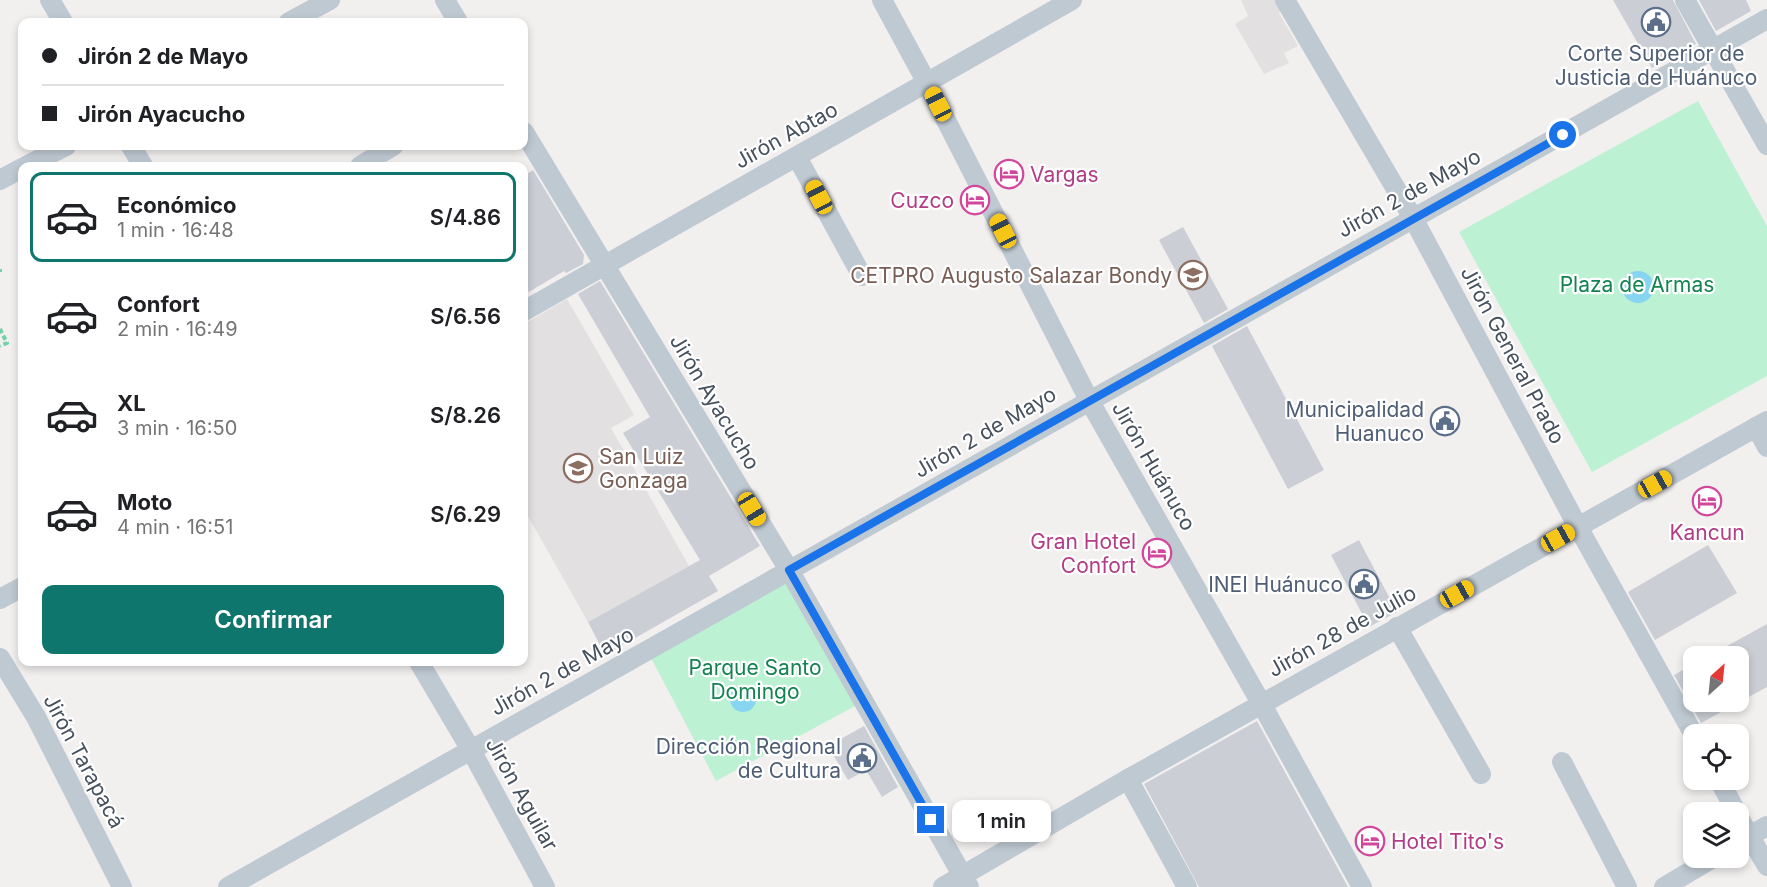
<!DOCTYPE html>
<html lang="es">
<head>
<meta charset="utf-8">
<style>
	body { margin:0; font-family:Inter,sans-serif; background:#f6f6f6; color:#202124; height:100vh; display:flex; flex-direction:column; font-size:22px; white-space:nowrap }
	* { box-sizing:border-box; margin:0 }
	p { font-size:20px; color:#757577 }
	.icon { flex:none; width:33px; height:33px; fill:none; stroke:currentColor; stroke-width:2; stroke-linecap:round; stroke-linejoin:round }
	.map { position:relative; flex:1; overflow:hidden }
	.sheet { position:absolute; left:18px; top:162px; width:510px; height:504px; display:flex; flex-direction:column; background:#fff; border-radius:12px; box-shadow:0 3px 9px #0003 }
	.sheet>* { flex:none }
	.guide { position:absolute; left:18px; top:18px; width:510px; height:132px; border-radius:12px; box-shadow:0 3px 9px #0003; display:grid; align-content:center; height:132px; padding:0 24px; background:#fff }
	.needle { width:39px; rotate:27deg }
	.fabs { position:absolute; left:1683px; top:646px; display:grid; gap:12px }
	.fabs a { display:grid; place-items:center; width:66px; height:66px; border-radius:12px; background:#fff; box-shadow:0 3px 9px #0003; font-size:30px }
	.end { position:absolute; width:27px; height:27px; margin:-14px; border:8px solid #1a73e8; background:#fff; box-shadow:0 0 0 3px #fff }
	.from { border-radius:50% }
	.bubble { position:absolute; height:42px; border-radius:12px; background:#fff; box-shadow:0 3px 9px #0003; font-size:20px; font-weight:600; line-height:42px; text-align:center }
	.car { position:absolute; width:18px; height:36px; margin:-18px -9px; border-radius:8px; box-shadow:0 0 4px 2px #0007; background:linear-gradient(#f5c518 24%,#345 0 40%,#f5c518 0 76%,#345 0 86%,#f5c518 0) }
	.guide b { display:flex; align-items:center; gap:21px; height:57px; font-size:22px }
	.guide b+b { border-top:2px solid #e0e0e0 }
	.guide i { width:15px; height:15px; background:#202124 }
	ul { padding:10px 0 0; list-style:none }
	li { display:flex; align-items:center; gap:18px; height:90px; margin:0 12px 9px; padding:0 12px; border:3px solid transparent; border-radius:12px }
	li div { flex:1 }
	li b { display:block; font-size:22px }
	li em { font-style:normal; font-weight:600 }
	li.active { border-color:#0f766e }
	li>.icon { width:54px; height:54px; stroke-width:1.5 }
	.button { display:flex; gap:12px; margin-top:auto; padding:12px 24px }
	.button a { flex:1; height:69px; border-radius:12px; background:#0f766e; color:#fff; font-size:24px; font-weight:600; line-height:69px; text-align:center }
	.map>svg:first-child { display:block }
	.education { fill:#e3e0e1 }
	.green { fill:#bcf1d3 }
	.water { fill:#87d5f0 }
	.building { fill:#cbced4 }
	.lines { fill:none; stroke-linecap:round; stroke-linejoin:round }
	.path { stroke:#72d1a7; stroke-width:4; stroke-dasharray:4.5 3; stroke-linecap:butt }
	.minor { stroke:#bfc9d2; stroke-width:20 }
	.route { stroke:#1a73e8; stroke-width:8 }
	.labels { text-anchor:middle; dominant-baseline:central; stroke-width:4.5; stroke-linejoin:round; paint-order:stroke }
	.service-label { font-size:21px; fill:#4e5e75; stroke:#fff; text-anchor:end }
	.street-label { font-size:21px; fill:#46515e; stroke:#fff }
	.hotel-label { font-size:21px; fill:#b23c85; stroke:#fff; text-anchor:start }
	.education-label { font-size:21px; fill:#785e54; stroke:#fff; text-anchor:end }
	.park-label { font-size:21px; fill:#138351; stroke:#fff }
</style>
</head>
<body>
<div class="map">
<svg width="1767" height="887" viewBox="0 0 1767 887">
	<rect width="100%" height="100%" fill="#f2efef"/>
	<g class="education">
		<polygon points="1241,0 1277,0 1282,10 1279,13 1298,46 1284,53 1289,63 1264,74 1235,24 1248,16"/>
		<polygon points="567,299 634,415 611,428 689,566 588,622 524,509 524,324"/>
	</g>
	<g class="green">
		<polygon points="1698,101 1767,226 1767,376 1592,472 1459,232"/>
		<polygon points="785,581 857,705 716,781 651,658"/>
	</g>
	<g class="water">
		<circle cx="1638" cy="287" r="16"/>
		<circle cx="743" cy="699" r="13"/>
	</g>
	<g class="building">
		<polygon points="1613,0 1673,0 1696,44 1652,68"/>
		<polygon points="1699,0 1746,0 1751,11 1716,31"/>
		<polygon points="533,170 584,255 583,264 566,273 564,271 529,292 524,284 524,176"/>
		<polygon points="1183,227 1228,309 1204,323 1159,240"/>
		<polygon points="600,281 760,546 709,576 718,591 605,655 588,622 700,560 623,433 650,417 578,294"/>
		<polygon points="1247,326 1324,470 1288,489 1212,346"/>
		<polygon points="1359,540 1397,612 1369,627 1331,555"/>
		<polygon points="1708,545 1737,593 1655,640 1628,592"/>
		<polygon points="1767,624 1767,687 1701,723 1674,675 1694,664 1694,702 1738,702 1738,657 1707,657"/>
		<polygon points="1257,721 1348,887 1199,887 1144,784"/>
		<polygon points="864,726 898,787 882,797 866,770 848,780 828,746"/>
	</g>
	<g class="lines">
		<g class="path">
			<polyline points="0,269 0,272"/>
			<polyline points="0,329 7,343 0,346"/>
		</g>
		<g class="minor">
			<polyline points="50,0 63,22"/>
			<polyline points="445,0 458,22"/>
			<polyline points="882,0 927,83 1089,400 1261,703 1362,887"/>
			<polyline points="1285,0 1413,218 1578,527 1694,735"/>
			<polyline points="1685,0 1767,145"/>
			<polyline points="289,22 330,0"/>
			<polyline points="524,132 789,570 969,887"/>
			<polyline points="131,146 143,166"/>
			<polyline points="797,157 862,276"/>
			<polyline points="26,166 66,146"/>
			<polyline points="360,166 393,146"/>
			<polyline points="0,180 22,168"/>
			<polyline points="524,311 1072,0"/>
			<polyline points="1756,427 1767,447"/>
			<polyline points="0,599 22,587"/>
			<polyline points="1397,627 1481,774"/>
			<polyline points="0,658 36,717 122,887"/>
			<polyline points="419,662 471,750 545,887"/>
			<polyline points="1562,762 1627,887"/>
			<polyline points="1128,779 1187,887"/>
			<polyline points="1719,780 1737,813"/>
			<polyline points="1738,816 1767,866"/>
			<polyline points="1738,843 1767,826"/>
			<polyline points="228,887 1767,19"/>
			<polyline points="943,887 1128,779 1767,421"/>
			<polyline points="1664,887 1713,858"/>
		</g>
	</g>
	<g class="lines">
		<polyline class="route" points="931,820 789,570 1563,135"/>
	</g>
	<defs>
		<g id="civic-ring" transform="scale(1.5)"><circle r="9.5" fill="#fff" stroke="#5c6f8a" stroke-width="1.5"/><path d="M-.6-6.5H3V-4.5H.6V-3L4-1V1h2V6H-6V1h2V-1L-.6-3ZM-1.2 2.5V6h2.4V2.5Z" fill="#5c6f8a"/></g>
		<g id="hotel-ring" transform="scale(1.5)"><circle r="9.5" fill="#fff" stroke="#d1479c" stroke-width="1.5"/><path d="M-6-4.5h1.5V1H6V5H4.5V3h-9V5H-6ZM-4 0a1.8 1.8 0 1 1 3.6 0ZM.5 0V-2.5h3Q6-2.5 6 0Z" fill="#d1479c"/></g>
		<g id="university-ring" transform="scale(1.5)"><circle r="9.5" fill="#fff" stroke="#8d6e63" stroke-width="1.5"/><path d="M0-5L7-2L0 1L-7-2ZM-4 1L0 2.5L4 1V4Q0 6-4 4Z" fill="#8d6e63"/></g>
		<g id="school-ring" transform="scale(1.5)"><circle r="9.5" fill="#fff" stroke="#8d6e63" stroke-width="1.5"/><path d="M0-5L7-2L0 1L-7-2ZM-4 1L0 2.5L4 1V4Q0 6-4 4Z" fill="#8d6e63"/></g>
	</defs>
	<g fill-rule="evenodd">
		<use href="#civic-ring" x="1656" y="22"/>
		<use href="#hotel-ring" x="1009" y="174"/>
		<use href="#hotel-ring" x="975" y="200"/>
		<use href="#university-ring" x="1193" y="275"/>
		<use href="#civic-ring" x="1445" y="421"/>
		<use href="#school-ring" x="578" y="468"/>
		<use href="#hotel-ring" x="1707" y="501"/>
		<use href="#hotel-ring" x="1157" y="553"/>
		<use href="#civic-ring" x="1364" y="584"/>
		<use href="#civic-ring" x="862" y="758"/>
		<use href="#hotel-ring" x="1370" y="841"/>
	</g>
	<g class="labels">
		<g class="service-label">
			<text x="1656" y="53" text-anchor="middle">Corte Superior de<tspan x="1656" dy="24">Justicia de Huánuco</tspan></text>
			<text x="1424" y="409">Municipalidad<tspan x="1424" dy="24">Huanuco</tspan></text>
			<text x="1343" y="584">INEI Huánuco</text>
			<text x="841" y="746">Dirección Regional<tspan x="841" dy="24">de Cultura</tspan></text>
		</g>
		<g class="street-label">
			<text transform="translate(786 135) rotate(-29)">Jirón Abtao</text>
			<text transform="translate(1409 193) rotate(-29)">Jirón 2 de Mayo</text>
			<text transform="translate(1513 355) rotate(62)">Jirón General Prado</text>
			<text transform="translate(715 402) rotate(59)">Jirón Ayacucho</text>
			<text transform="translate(985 432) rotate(-30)">Jirón 2 de Mayo</text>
			<text transform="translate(1154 466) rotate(60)">Jirón Huánuco</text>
			<text transform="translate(1342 631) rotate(-29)">Jirón 28 de Julio</text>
			<text transform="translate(562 671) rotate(-29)">Jirón 2 de Mayo</text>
			<text transform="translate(84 761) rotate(62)">Jirón Tarapacá</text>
			<text transform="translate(522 794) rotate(61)">Jirón Aguilar</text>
		</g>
		<g class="hotel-label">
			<text x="1030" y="174">Vargas</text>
			<text x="954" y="200" text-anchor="end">Cuzco</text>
			<text x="1707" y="532" text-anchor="middle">Kancun</text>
			<text x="1136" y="541" text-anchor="end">Gran Hotel<tspan x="1136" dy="24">Confort</tspan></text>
			<text x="1391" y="841">Hotel Tito's</text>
		</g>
		<g class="education-label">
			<text x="1172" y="275">CETPRO Augusto Salazar Bondy</text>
			<text x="599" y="456" text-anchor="start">San Luiz<tspan x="599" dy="24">Gonzaga</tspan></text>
		</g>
		<g class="park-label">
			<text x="1637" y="284">Plaza de Armas</text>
			<text x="755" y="667">Parque Santo<tspan x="755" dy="24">Domingo</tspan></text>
		</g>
	</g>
</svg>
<div class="fabs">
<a><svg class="needle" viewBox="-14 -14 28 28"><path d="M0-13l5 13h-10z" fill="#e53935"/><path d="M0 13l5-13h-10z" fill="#757577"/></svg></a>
<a><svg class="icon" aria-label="locate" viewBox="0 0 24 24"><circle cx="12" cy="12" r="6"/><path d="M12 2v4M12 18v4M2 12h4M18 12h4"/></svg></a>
<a><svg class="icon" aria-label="layers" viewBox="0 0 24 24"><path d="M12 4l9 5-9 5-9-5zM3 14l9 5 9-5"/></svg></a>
</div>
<i class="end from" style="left:1563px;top:135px"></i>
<i class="end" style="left:931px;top:820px"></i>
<div class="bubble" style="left:952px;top:800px;width:99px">1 min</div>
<i class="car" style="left:938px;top:104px;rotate:333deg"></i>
<i class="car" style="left:819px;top:197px;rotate:332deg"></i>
<i class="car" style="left:1003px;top:231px;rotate:333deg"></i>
<i class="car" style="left:1655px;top:484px;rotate:61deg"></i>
<i class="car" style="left:752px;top:509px;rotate:149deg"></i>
<i class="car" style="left:1558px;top:538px;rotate:61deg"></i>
<i class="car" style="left:1457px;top:594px;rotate:61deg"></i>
<div class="guide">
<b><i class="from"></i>Jirón 2 de Mayo</b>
<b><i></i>Jirón Ayacucho</b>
</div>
<section class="sheet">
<ul>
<li class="active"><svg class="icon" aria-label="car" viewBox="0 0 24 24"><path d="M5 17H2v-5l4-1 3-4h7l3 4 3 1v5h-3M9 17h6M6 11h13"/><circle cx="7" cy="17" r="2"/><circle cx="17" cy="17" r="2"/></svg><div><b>Económico</b><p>1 min · 16:48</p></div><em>S/4.86</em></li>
<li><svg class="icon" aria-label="car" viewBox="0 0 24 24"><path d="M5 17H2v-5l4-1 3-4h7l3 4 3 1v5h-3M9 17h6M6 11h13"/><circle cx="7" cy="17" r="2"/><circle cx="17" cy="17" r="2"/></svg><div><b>Confort</b><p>2 min · 16:49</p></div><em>S/6.56</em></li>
<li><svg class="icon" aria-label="car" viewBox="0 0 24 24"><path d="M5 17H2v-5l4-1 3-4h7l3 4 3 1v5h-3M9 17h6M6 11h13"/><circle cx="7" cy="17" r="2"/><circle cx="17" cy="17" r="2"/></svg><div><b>XL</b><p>3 min · 16:50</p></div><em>S/8.26</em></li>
<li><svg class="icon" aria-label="car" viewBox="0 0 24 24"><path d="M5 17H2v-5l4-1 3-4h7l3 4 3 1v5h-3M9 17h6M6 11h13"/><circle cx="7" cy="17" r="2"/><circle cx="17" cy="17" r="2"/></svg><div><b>Moto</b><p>4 min · 16:51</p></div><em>S/6.29</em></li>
</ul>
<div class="button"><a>Confirmar</a></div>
</section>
</div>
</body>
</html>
